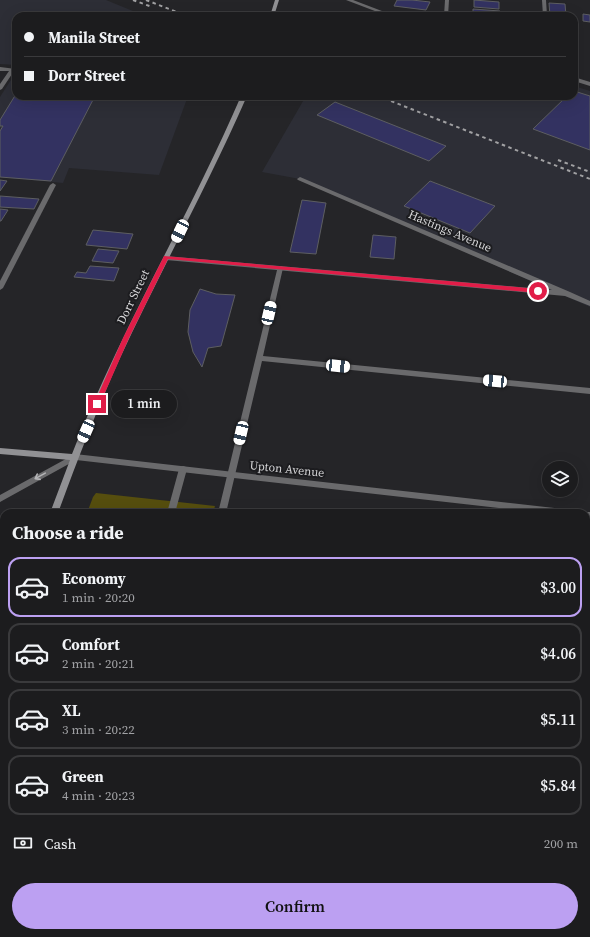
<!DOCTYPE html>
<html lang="en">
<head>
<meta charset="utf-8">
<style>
	body { margin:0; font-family:"Source Serif 4",serif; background:#252527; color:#f1f3f6; height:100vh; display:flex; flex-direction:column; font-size:15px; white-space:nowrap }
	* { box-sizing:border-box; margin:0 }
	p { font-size:13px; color:#a0a1a4 }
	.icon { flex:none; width:22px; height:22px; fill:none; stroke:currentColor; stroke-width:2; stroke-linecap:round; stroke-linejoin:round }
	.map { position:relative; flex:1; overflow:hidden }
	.sheet { position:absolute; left:0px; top:509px; width:590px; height:428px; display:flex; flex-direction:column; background:#1c1c1e; border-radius:12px 12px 0 0; box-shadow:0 4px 16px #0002,0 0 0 1px #3a3a3c }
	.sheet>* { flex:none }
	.banner { position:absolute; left:12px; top:12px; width:566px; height:88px; border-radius:12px; box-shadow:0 4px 16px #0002,0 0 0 1px #3a3a3c; display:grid; align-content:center; height:88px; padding:0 12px; background:#1c1c1e }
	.controls { position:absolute; left:542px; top:461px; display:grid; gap:8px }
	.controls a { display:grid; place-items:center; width:36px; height:36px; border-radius:50%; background:#1c1c1e; box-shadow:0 4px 16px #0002,0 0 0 1px #3a3a3c; font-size:20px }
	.end { position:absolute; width:18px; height:18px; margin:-9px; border:5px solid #e11d48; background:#fff; box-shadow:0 0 0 2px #fff }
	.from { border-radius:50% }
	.bubble { position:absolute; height:28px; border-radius:14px; background:#1c1c1e; box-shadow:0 4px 16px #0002,0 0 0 1px #3a3a3c; font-size:13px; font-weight:600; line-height:28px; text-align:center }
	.car { position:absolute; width:12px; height:24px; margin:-12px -6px; border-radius:5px; box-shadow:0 0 3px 1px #0007; background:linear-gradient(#fff 24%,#345 0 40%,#fff 0 76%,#345 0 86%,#fff 0) }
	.banner b { display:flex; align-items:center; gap:14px; height:38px; font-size:15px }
	.banner b+b { border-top:1px solid #3a3a3c }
	.banner i { width:10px; height:10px; background:#f1f3f6 }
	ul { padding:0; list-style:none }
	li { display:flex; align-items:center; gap:12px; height:60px; margin:0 8px 6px; padding:0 4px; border:2px solid #3a3a3c; border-radius:12px }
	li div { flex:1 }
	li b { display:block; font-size:15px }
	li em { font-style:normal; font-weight:600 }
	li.active { border-color:#bca0f2 }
	li>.icon { width:36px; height:36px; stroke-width:1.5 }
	h2 { padding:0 12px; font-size:18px; line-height:48px }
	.pay { display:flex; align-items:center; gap:10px; height:44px; padding:0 12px; font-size:15px }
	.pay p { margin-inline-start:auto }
	.action { display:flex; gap:8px; margin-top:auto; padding:8px 12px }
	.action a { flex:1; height:46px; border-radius:24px; background:#bca0f2; color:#111; font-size:16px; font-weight:600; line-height:46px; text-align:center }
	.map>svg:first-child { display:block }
	.built { fill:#2d2e36 }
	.green { fill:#564e0e }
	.building { fill:#333261; stroke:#5d5e61 }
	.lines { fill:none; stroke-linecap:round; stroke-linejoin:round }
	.path { stroke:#6e6e71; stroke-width:1.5; stroke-dasharray:2 1.5; stroke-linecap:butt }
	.lane { fill:#6a6a6c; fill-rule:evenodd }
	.street { fill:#6a6a6c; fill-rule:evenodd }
	.secondary { fill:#919194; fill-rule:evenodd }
	.rail { stroke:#a1a1a3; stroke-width:2; stroke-dasharray:3.5 3.5; stroke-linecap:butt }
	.oneway { stroke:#b4b4b6 }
	.route { fill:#e11d48 }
	.labels { text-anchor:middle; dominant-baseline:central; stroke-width:4; stroke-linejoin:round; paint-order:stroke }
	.street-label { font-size:12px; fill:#d4d4d6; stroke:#1c1c1f }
</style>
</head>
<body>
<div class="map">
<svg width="590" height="937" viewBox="0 0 590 937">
	<rect width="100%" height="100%" fill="#252528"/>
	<g class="built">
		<polygon points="0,0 106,0 145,16 16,16 16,65 0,64"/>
		<polygon points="16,72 16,96 188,96 159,175 69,168 63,183 0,177 0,97"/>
		<polygon points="574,86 590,91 590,307 300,179 262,172 306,96 574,96"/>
	</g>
	<polygon class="green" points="96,493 215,506 213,513 87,513 93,497"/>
	<g class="building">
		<polygon points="397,0 412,0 430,2 426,10 394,6"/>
		<polygon points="474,0 499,2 499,9 474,7"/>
		<polygon points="549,3 565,4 566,16 550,16"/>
		<polygon points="473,9 500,11 500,16 473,16"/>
		<polygon points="583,14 590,15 590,22 583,21"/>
		<polygon points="574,91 590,96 590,150 533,129 567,96 574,96"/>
		<polygon points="16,94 16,96 95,96 51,181 0,177 0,131 3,126 0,126 0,120"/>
		<polygon points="335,102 446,146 429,161 317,115"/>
		<polygon points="0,180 7,181 0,191"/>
		<polygon points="430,181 495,206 470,233 404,206"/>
		<polygon points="0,196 39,199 34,209 0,207"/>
		<polygon points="302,200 326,203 316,254 290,252"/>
		<polygon points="0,209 8,210 1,221 0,221"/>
		<polygon points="93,230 133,234 127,249 86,245"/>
		<polygon points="373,235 396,237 394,259 370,257"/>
		<polygon points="98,249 119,251 113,263 92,261"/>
		<polygon points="90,266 119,268 114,281 74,277 77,272 86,273"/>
		<polygon points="200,289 216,294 235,295 221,346 208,348 202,367 193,352 188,332 190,310"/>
		<polygon points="0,876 4,877 4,933 112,933 112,937 0,937"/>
	</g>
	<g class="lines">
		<polyline class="path" points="405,12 417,16"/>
		<g class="lane">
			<polygon points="542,0 546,0 547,16 543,16"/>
			<polygon points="53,183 56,185 3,288 0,290 0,281 50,185"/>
			<polygon points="278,266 282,266 283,268 263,356 590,388 590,394 262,361 226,513 218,513"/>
			<polygon points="183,466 186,467 187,469 175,513 167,513 179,469 180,467"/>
			<rect x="586" y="659" width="4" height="8"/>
			<rect x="0" y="831" width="4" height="10"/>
			<polygon points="119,933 131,933 130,937 118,937"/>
		</g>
		<g class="street">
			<polygon points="346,0 353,0 395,16 388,16"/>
			<polygon points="445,0 449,0 448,16 444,16"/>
			<polygon points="0,67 16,69 16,71 14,71 2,89 0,90 0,84 9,71 0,71"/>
			<polygon points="574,77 590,82 590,86 574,81"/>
			<polygon points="300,177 570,292 590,301 590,306 565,296 166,260 163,258 166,256 552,290 298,180 297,179"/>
			<polygon points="75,454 572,510 575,511 576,513 542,513 76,460 0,502 0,495"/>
			<polygon points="586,512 590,512 590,518 586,518 586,513 583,513"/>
			<rect x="0" y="751" width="4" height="10"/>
			<polygon points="586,834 590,835 590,845 586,844"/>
		</g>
		<g class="secondary">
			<polygon points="275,0 279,0 274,16 270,16"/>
			<path d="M241,96H247C208,185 161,270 120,358C97,409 77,461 58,513H50L70,460L0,454V448L72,454C120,330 189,217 241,96Z"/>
			<polygon points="4,645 4,661 0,664 0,648"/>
		</g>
		<g class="rail">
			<polyline points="133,0 152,7"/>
			<polyline points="146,0 187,16"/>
			<polyline points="378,96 590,179"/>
			<polyline points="558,160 590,172"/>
		</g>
	</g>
	<defs><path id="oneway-shaft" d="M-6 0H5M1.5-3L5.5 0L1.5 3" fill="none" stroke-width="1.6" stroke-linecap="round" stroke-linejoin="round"/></defs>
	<use class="oneway" href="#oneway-shaft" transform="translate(40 476) rotate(151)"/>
	<polygon class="route" points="164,256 538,289 541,291 538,293 168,259 129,338 100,404 100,406 95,406 94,404 123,338"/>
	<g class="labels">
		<g class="street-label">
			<text transform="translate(450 231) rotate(23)">Hastings Avenue</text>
			<text transform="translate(133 297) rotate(-64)">Dorr Street</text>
			<text transform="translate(287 469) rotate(6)">Upton Avenue</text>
		</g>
	</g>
</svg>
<div class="controls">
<a><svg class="icon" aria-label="layers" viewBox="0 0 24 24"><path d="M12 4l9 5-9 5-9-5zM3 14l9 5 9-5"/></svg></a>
</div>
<i class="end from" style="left:538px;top:291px"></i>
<i class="end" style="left:97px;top:404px"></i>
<div class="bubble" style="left:111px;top:390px;width:66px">1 min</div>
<i class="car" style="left:180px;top:231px;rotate:206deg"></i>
<i class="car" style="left:269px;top:313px;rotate:13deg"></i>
<i class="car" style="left:338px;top:366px;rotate:96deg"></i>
<i class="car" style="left:495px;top:381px;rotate:275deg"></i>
<i class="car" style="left:86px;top:431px;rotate:204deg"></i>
<i class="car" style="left:241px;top:433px;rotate:193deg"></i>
<div class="banner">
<b><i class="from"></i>Manila Street</b>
<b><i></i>Dorr Street</b>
</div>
<section class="sheet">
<h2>Choose a ride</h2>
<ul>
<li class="active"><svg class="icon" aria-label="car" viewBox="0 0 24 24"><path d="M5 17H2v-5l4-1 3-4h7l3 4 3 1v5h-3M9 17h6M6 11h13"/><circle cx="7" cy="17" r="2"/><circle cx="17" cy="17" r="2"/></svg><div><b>Economy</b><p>1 min · 20:20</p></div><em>$3.00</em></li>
<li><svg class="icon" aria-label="car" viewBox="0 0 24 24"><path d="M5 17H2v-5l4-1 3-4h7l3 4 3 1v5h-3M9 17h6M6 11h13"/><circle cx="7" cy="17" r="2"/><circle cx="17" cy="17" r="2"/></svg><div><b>Comfort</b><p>2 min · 20:21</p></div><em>$4.06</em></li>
<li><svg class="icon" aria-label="car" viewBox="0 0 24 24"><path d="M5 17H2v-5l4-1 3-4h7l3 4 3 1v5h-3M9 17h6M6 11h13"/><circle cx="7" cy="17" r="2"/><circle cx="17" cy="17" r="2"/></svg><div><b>XL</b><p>3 min · 20:22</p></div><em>$5.11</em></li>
<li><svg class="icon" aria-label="car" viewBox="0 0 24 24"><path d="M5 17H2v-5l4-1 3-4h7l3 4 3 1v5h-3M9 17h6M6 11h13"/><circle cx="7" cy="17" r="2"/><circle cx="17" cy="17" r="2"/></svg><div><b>Green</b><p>4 min · 20:23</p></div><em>$5.84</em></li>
</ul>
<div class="pay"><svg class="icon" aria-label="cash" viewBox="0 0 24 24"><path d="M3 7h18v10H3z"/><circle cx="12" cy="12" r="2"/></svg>Cash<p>200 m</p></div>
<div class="action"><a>Confirm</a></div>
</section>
</div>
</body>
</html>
